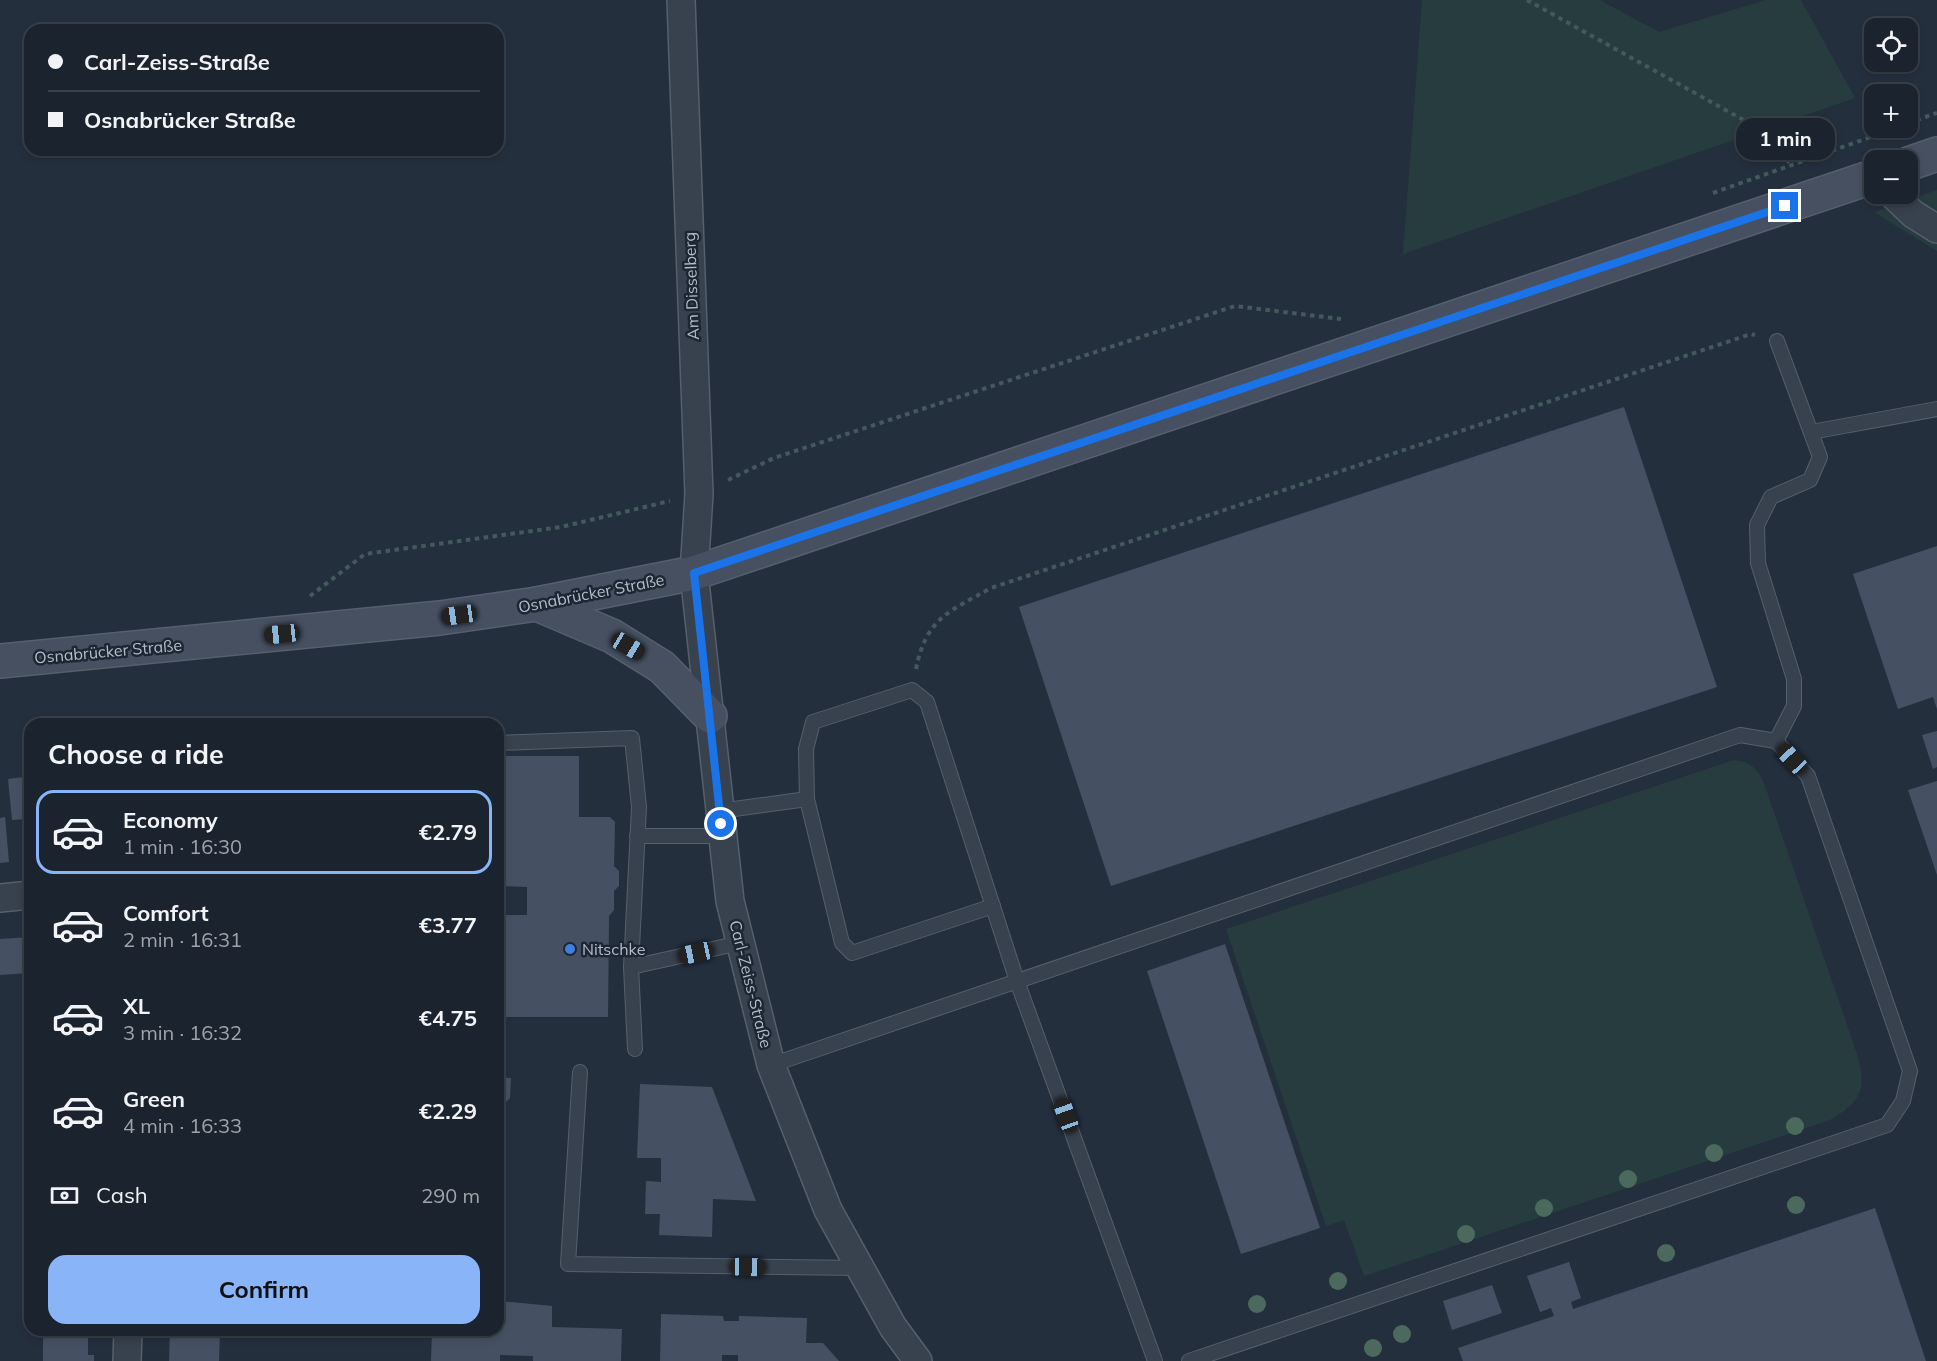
<!DOCTYPE html>
<html lang="en">
<head>
<meta charset="utf-8">
<style>
	body { margin:0; font-family:Mulish,sans-serif; background:#282f3a; color:#f1f3f6; height:100vh; display:flex; flex-direction:column; font-size:22px; white-space:nowrap }
	* { box-sizing:border-box; margin:0 }
	p { font-size:20px; color:#a0a4aa }
	.icon { flex:none; width:33px; height:33px; fill:none; stroke:currentColor; stroke-width:2; stroke-linecap:round; stroke-linejoin:round }
	.map { position:relative; flex:1; overflow:hidden }
	.side { position:absolute; left:24px; top:718px; width:480px; height:618px; display:flex; flex-direction:column; background:#1b232e; border-radius:18px; box-shadow:0 3px 9px #0003,0 0 0 2px #39404a }
	.side>* { flex:none }
	.guide { position:absolute; left:24px; top:24px; width:480px; height:132px; border-radius:18px; box-shadow:0 3px 9px #0003,0 0 0 2px #39404a; display:grid; align-content:center; height:132px; padding:0 24px; background:#1b232e }
	.fabs { position:absolute; left:1864px; top:18px; display:grid; gap:12px }
	.fabs a { display:grid; place-items:center; width:54px; height:54px; border-radius:12px; background:#1b232e; box-shadow:0 3px 9px #0003,0 0 0 2px #39404a; font-size:30px }
	.end { position:absolute; width:27px; height:27px; margin:-14px; border:8px solid #1a73e8; background:#fff; box-shadow:0 0 0 3px #fff }
	.from { border-radius:50% }
	.bubble { position:absolute; height:42px; border-radius:18px; background:#1b232e; box-shadow:0 3px 9px #0003,0 0 0 2px #39404a; font-size:20px; font-weight:700; line-height:42px; text-align:center }
	.car { position:absolute; width:18px; height:36px; margin:-18px -9px; border-radius:8px; box-shadow:0 0 4px 2px #0007; background:linear-gradient(#222 24%,#8ab4d8 0 40%,#222 0 76%,#8ab4d8 0 86%,#222 0) }
	.guide b { display:flex; align-items:center; gap:21px; height:57px; font-size:22px }
	.guide b+b { border-top:2px solid #39404a }
	.guide i { width:15px; height:15px; background:#f1f3f6 }
	ul { padding:0; list-style:none }
	li { display:flex; align-items:center; gap:18px; height:84px; margin:0 12px 9px; padding:0 12px; border:3px solid transparent; border-radius:18px }
	li div { flex:1 }
	li b { display:block; font-size:22px }
	li em { font-style:normal; font-weight:700 }
	li.on { border-color:#8ab4f8 }
	li>.icon { width:54px; height:54px; stroke-width:1.5 }
	h2 { padding:0 24px; font-size:27px; line-height:72px }
	.pay { display:flex; align-items:center; gap:15px; height:66px; padding:0 24px; font-size:22px }
	.pay p { margin-inline-start:auto }
	.button { display:flex; gap:12px; margin-top:auto; padding:12px 24px }
	.button a { flex:1; height:69px; border-radius:18px; background:#8ab4f8; color:#111; font-size:24px; font-weight:700; line-height:69px; text-align:center }
	.map>svg:first-child { display:block }
	.green { fill:#263c3f }
	.building { fill:#455162 }
	.lines { fill:none; stroke-linecap:round; stroke-linejoin:round }
	.service-casing { stroke:#565f6c; stroke-width:16 }
	.minor-casing { stroke:#565f6c; stroke-width:30 }
	.secondary-casing { stroke:#565f6c; stroke-width:36 }
	.path { stroke:#44595c; stroke-width:4; stroke-dasharray:4.5 4.5; stroke-linecap:butt }
	.service { stroke:#38414e; stroke-width:14 }
	.minor { stroke:#38414e; stroke-width:27 }
	.secondary { stroke:#465061; stroke-width:33 }
	.tree { fill:#4b6a5d }
	.route { stroke:#1a73e8; stroke-width:8 }
	.shop-dot { fill:#3f7fe0; stroke:#1d2633; stroke-width:2 }
	.labels { text-anchor:middle; dominant-baseline:central; stroke-width:5; stroke-linejoin:round; paint-order:stroke }
	.street-label { font-size:16px; fill:#b4bcc9; stroke:#1d2633 }
	.poi-label { font-size:16px; fill:#b4bcc9; stroke:#1d2633; text-anchor:start }
</style>
</head>
<body>
<div class="map">
<svg width="1937" height="1361" viewBox="0 0 1937 1361">
	<rect width="100%" height="100%" fill="#242f3e"/>
	<g class="green">
		<polygon points="1422,0 1600,0 1659,32 1766,0 1801,0 1855,98 1403,254"/>
		<polygon points="1937,190 1937,251 1874,212"/>
		<path d="M1734,760C1751,762 1757,768 1764,783L1857,1054C1867,1089 1862,1101 1830,1120L1364,1276L1344,1220L1326,1226L1226,929Z"/>
	</g>
	<g class="building">
		<polygon points="1624,407 1717,687 1111,886 1019,607"/>
		<polygon points="1937,546 1937,709 1933,697 1898,709 1853,574"/>
		<polygon points="1937,731 1937,767 1933,769 1922,735"/>
		<polygon points="498,756 579,756 579,817 610,817 615,822 614,866 619,871 619,886 614,891 614,910 609,916 608,1017 498,1017 498,915 527,915 527,887 498,886"/>
		<polygon points="23,777 27,819 12,820 8,779"/>
		<polygon points="1937,781 1937,875 1908,790"/>
		<polygon points="5,817 9,862 0,863 0,818"/>
		<polygon points="30,937 30,973 0,975 0,939"/>
		<polygon points="1225,944 1320,1228 1241,1254 1147,971"/>
		<polygon points="498,1077 511,1078 510,1098 505,1103 504,1121 498,1126"/>
		<polygon points="640,1084 712,1087 756,1201 713,1199 712,1237 659,1235 660,1214 645,1214 646,1181 661,1182 661,1158 637,1158"/>
		<polygon points="498,1137 503,1143 503,1161 506,1161 503,1258 498,1258"/>
		<polygon points="1875,1208 1926,1361 1463,1361 1458,1348 1554,1316 1551,1308 1540,1312 1527,1276 1569,1262 1581,1298 1571,1302 1573,1309"/>
		<polygon points="1492,1285 1502,1313 1452,1330 1443,1301"/>
		<polygon points="501,1301 552,1306 552,1327 622,1329 621,1361 533,1361 533,1356 500,1355 500,1361 431,1361 432,1330 501,1332"/>
		<polygon points="661,1314 723,1316 724,1321 739,1321 739,1316 807,1318 806,1343 823,1343 839,1361 738,1361 738,1355 722,1355 722,1361 660,1361"/>
		<polygon points="43,1330 88,1330 88,1355 94,1355 94,1361 43,1361"/>
		<polygon points="170,1330 220,1330 219,1361 169,1361"/>
	</g>
	<g class="lines">
		<g class="service-casing">
			<g id="service">
				<polyline points="1811,432 1937,409"/>
				<polyline points="1776,741 1794,706 1794,679 1758,563 1757,525 1771,497 1810,480 1820,457 1777,341"/>
				<polyline points="498,743 632,738 639,807 631,967"/>
				<polyline points="807,799 842,943 852,953 993,906"/>
				<polyline points="720,811 807,799 806,749 813,722 912,690 927,702 1017,981 1155,1361"/>
				<polyline points="637,836 723,836"/>
				<polyline points="635,1049 631,967 740,943"/>
				<polyline points="771,1065 1740,735 1776,741 1808,776 1910,1071 1903,1101 1887,1125 1189,1361"/>
				<polyline points="580,1072 568,1264 860,1268"/>
			</g>
		</g>
		<g class="minor-casing">
			<g id="minor">
				<polyline points="681,0 699,494 694,573 730,901 771,1065 828,1210 893,1327 918,1361"/>
				<polyline points="1892,194 1913,214 1937,229"/>
				<polyline points="0,898 30,895"/>
				<polyline points="127,1361 128,1330"/>
			</g>
		</g>
		<g class="secondary-casing">
			<g id="secondary">
				<polyline points="1908,164 1937,154"/>
				<polyline points="537,604 612,636 662,667 710,716"/>
				<polyline points="0,661 440,618 537,604 694,573 1875,176"/>
			</g>
		</g>
		<g class="path">
			<polyline points="1527,0 1749,123 1792,165"/>
			<polyline points="1908,123 1937,113"/>
			<polyline points="1713,193 1896,128"/>
			<polyline points="728,480 774,458 1235,306 1341,319"/>
			<polyline points="310,596 365,554 561,527 670,501"/>
			<path d="M916,669C926,618 950,611 991,588L1751,334L1755,335"/>
		</g>
		<use href="#service" class="service"/>
		<use href="#minor" class="minor"/>
		<use href="#secondary" class="secondary"/>
	</g>
	<g class="tree">
		<circle cx="1795" cy="1126" r="9"/>
		<circle cx="1714" cy="1153" r="9"/>
		<circle cx="1628" cy="1179" r="9"/>
		<circle cx="1796" cy="1205" r="9"/>
		<circle cx="1544" cy="1208" r="9"/>
		<circle cx="1466" cy="1234" r="9"/>
		<circle cx="1666" cy="1253" r="9"/>
		<circle cx="1338" cy="1281" r="9"/>
		<circle cx="1257" cy="1304" r="9"/>
		<circle cx="1402" cy="1334" r="9"/>
		<circle cx="1373" cy="1348" r="9"/>
	</g>
	<g class="lines">
		<polyline class="route" points="721,824 694,573 1785,206"/>
	</g>
	<circle class="shop-dot" cx="570" cy="949" r="6"/>
	<g class="labels">
		<g class="street-label">
			<text transform="translate(691 286) rotate(-92)">Am Disselberg</text>
			<text transform="translate(591 593) rotate(-11)">Osnabrücker Straße</text>
			<text transform="translate(108 651) rotate(-5)">Osnabrücker Straße</text>
			<text transform="translate(751 984) rotate(76)">Carl-Zeiss-Straße</text>
		</g>
		<g class="poi-label">
			<text x="582" y="949">Nitschke</text>
		</g>
	</g>
</svg>
<div class="fabs">
<a><svg class="icon" aria-label="locate" viewBox="0 0 24 24"><circle cx="12" cy="12" r="6"/><path d="M12 2v4M12 18v4M2 12h4M18 12h4"/></svg></a>
<a>+</a>
<a>−</a>
</div>
<i class="end from" style="left:721px;top:824px"></i>
<i class="end" style="left:1785px;top:206px"></i>
<div class="bubble" style="left:1736px;top:118px;width:99px">1 min</div>
<i class="car" style="left:459px;top:615px;rotate:262deg"></i>
<i class="car" style="left:282px;top:634px;rotate:264deg"></i>
<i class="car" style="left:628px;top:646px;rotate:121deg"></i>
<i class="car" style="left:1792px;top:759px;rotate:317deg"></i>
<i class="car" style="left:696px;top:953px;rotate:258deg"></i>
<i class="car" style="left:1066px;top:1115px;rotate:340deg"></i>
<i class="car" style="left:748px;top:1267px;rotate:91deg"></i>
<div class="guide">
<b><i class="from"></i>Carl-Zeiss-Straße</b>
<b><i></i>Osnabrücker Straße</b>
</div>
<section class="side">
<h2>Choose a ride</h2>
<ul>
<li class="on"><svg class="icon" aria-label="car" viewBox="0 0 24 24"><path d="M5 17H2v-5l4-1 3-4h7l3 4 3 1v5h-3M9 17h6M6 11h13"/><circle cx="7" cy="17" r="2"/><circle cx="17" cy="17" r="2"/></svg><div><b>Economy</b><p>1 min · 16:30</p></div><em>€2.79</em></li>
<li><svg class="icon" aria-label="car" viewBox="0 0 24 24"><path d="M5 17H2v-5l4-1 3-4h7l3 4 3 1v5h-3M9 17h6M6 11h13"/><circle cx="7" cy="17" r="2"/><circle cx="17" cy="17" r="2"/></svg><div><b>Comfort</b><p>2 min · 16:31</p></div><em>€3.77</em></li>
<li><svg class="icon" aria-label="car" viewBox="0 0 24 24"><path d="M5 17H2v-5l4-1 3-4h7l3 4 3 1v5h-3M9 17h6M6 11h13"/><circle cx="7" cy="17" r="2"/><circle cx="17" cy="17" r="2"/></svg><div><b>XL</b><p>3 min · 16:32</p></div><em>€4.75</em></li>
<li><svg class="icon" aria-label="car" viewBox="0 0 24 24"><path d="M5 17H2v-5l4-1 3-4h7l3 4 3 1v5h-3M9 17h6M6 11h13"/><circle cx="7" cy="17" r="2"/><circle cx="17" cy="17" r="2"/></svg><div><b>Green</b><p>4 min · 16:33</p></div><em>€2.29</em></li>
</ul>
<div class="pay"><svg class="icon" aria-label="cash" viewBox="0 0 24 24"><path d="M3 7h18v10H3z"/><circle cx="12" cy="12" r="2"/></svg>Cash<p>290 m</p></div>
<div class="button"><a>Confirm</a></div>
</section>
</div>
</body>
</html>
